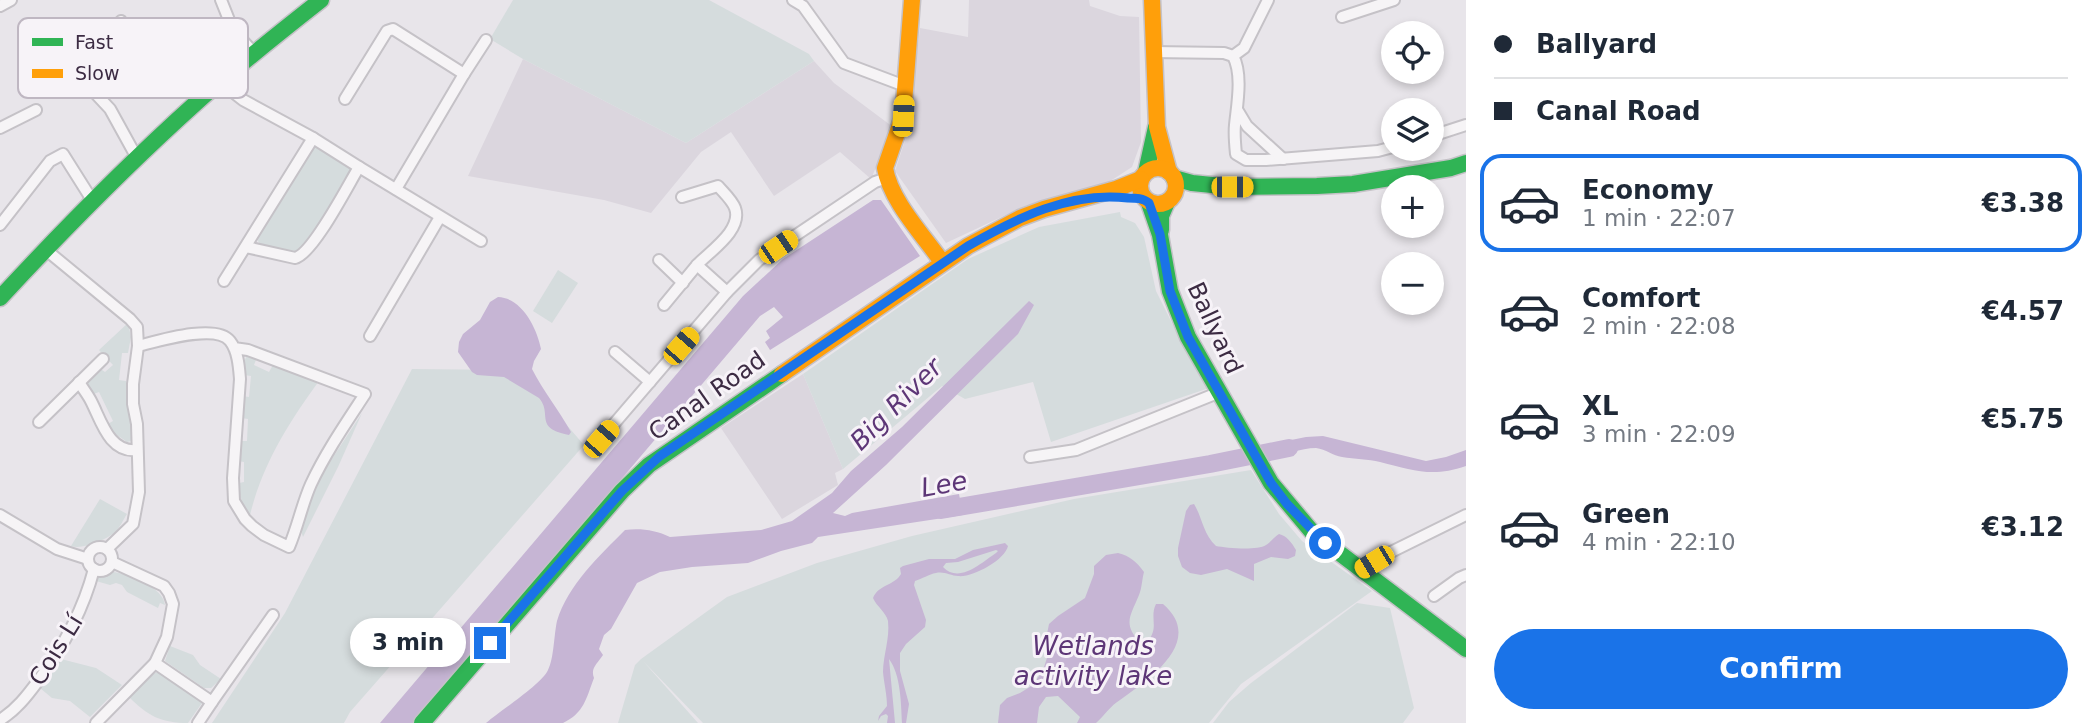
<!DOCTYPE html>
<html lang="en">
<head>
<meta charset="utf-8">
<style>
	body { margin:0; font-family:"DejaVu Sans",sans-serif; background:#f6f6f7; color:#1f2937; height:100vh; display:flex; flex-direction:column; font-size:26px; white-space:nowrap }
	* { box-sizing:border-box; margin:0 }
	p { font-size:23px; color:#747a83 }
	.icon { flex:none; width:38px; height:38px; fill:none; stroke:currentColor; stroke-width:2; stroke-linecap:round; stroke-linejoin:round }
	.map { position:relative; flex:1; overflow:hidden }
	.details { display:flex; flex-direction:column; background:#fff; width:630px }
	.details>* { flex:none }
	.banner { display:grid; align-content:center; height:154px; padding:0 28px; background:#fff }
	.controls { position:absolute; left:1381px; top:21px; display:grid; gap:14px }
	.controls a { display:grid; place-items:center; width:63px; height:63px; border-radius:50%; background:#fff; box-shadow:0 4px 10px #0003; font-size:35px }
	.end { position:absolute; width:32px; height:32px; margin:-16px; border:9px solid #1a73e8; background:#fff; box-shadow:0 0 0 4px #fff }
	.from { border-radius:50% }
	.bubble { position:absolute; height:49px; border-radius:24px; background:#fff; box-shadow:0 4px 10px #0003; font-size:23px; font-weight:800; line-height:49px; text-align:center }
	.car { position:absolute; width:21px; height:42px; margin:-21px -10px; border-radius:9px; box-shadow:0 0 5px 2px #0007; background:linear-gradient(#f5c518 24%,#345 0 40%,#f5c518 0 76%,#345 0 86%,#f5c518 0) }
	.banner b { display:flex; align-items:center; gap:24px; height:66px; font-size:26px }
	.banner b+b { border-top:2px solid #e0e1e3 }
	.banner i { width:18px; height:18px; background:#1f2937 }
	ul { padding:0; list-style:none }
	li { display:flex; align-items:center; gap:21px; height:98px; margin:0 14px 10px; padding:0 14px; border:4px solid transparent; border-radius:21px }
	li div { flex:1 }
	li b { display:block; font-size:26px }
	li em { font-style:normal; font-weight:800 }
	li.current { border-color:#1a73e8 }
	li>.icon { width:63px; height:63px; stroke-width:1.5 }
	.action { display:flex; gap:14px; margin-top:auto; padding:14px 28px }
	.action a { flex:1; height:80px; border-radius:42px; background:#1a73e8; color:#fff; font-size:28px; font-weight:800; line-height:80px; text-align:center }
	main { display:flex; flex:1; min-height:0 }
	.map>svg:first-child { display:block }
	.built { fill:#dbd6de }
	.green { fill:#d5dcdd }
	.water { fill:#c6b5d4; fill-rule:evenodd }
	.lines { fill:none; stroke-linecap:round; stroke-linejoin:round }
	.river { stroke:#c6b5d4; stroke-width:18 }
	.street-casing { stroke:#c5c2c7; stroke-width:14 }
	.fast-casing { stroke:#c5c2c7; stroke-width:19 }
	.slow-casing { stroke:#c5c2c7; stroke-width:19 }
	.street { stroke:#f6f4f6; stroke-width:10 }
	.fast { stroke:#30b455; stroke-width:16 }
	.slow { stroke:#ff9f0a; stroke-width:16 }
	.route { stroke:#1a73e8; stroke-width:9 }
	.labels { text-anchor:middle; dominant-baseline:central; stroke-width:6; stroke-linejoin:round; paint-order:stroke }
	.street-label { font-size:24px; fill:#3c2b43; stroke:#f7f3f8 }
	.water-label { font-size:26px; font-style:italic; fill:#5d3677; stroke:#f7f3f8 }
	.key { fill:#f7f3f8; stroke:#bfb7c2; stroke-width:2 }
	.key-label { font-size:19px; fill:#3c2b43 }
</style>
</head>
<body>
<main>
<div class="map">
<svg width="1466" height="723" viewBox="0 0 1466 723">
	<rect width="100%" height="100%" fill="#e8e5ea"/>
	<g class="built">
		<polygon points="969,0 1089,0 1090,6 1120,16 1139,17 1141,142 1132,167 1098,189 1049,199 1025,206 946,243 895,171 907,134 920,28 968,37"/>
		<polygon points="523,59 686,143 814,61 834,83 893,127 871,179 840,152 774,196 731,132 701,152 651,213 604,200 468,176"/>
		<polygon points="803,374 843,469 835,473 838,485 782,519 721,428"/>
	</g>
	<g class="green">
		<polygon points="513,0 709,0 809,54 814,61 686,143 523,59 490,39"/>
		<path d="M315,146L354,168L309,241C292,259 282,250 261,245L258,241L259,233Z"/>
		<polygon points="1120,212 1121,217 1135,223 1144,237 1156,291 1185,349 1209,388 1051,442 1033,382 965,399 942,386 843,469 803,374 968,259 1039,227"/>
		<polygon points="558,270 578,283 552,323 533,311"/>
		<polygon points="128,323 131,337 128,353 122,353 119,380 126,381 132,436 131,441 127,442 107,428 106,425 113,421 99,392 91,395 86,380 99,368 105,372 113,365 99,350"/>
		<path d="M247,356L257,357L254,365L269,372L273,365L319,381C289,422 262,465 250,515C242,505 239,495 239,483L244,482V462L238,461L239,441H247L248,419L241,418L242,396L249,397L251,376L244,375V361Z"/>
		<polygon points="412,369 519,370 584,445 350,712 344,723 212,723 285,613"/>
		<polygon points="362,413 338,467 303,537 300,528 322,474"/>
		<polygon points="1251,470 1279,514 1302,541 1372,591 1241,684 1209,723 703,723 643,661 698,723 618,723 635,665 641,659 727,597 817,563 912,536 1074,499"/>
		<path d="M100,499L127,514C123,520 120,528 114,533C105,540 82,550 71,546Z"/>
		<path d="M112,572C128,573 164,588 165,605L160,603L158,608L127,592L122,585L116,583L110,585L96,581L99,576Z"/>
		<polygon points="1357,603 1390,608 1414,708 1403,723 1213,723 1229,702 1251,683"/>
		<polygon points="170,646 193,655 200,665 221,679 211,688 204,688 165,661"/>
		<polygon points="61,659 96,668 122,685 90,717 70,701 52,698 40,688"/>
		<path d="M158,672L200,699L202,703L188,723C161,723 148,716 129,697L153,674Z"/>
	</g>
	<g class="water">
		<polygon points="873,200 881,200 920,256 770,350 765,342 770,338 766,331 783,317 774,307 760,316 414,723 380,723 743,296 783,259"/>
		<path d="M498,297C522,298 537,328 541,349L534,361L532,369C543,391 559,410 571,432L569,435C533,428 553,414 539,398L504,377L477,375L472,372L458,352L459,342L463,334L480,320L490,302Z"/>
		<path d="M1029,301L1034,305L1018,334L886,465L833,513L845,516L852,513L959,494L963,515L818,537L812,543L781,551L748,563L692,567L660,572L637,583L611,629L604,635L599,649L603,655C598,663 590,668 594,678C586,699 584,713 563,723H486C501,710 541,685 548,670C554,659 554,634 557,621C568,585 599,556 625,530C640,528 656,530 670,537L761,530L792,521L832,493L851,471L902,427Z"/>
		<path d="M1323,436L1426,461L1446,457L1466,450V466C1432,478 1413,470 1380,462C1368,459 1355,459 1342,457C1333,456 1326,449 1316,448C1300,448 1284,455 1269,461L1262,446L1306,437Z"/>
		<path d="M1194,504C1203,519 1203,534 1216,546C1226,548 1257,551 1266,545C1271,542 1274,537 1279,534C1287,536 1292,543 1296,550L1295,556L1288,559L1271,557L1254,564V581L1227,569L1201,575L1190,573L1182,567L1178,556V548L1186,511L1190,505Z"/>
		<path d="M1005,543L1008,546C1005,560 972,578 958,576C951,576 944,571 936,573C929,574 922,579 915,581L914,585L926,620L925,627L906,644L900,653V671L909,704L906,723H902C901,704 901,675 889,659L895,723H887L888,716L886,714L881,716L878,721L879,716L887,706C887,695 884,683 883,672C883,655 890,639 888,621C886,612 877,607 873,598C879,584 894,586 901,574L900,568L903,566L929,559H955L973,550ZM996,550L998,551L996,553C981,563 959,584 943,567L946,563L958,562Z"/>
		<path d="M1118,553C1130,556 1137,562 1144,572C1142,579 1142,588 1139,595C1131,615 1122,624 1140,642H1147C1160,628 1149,618 1156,604H1163C1206,641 1149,679 1120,700C1111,705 1104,716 1096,723H1077L1080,717L1058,696L1046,697L1039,707L1037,723H998L1000,705L1007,698L1020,693L1033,685L1043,670L1048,655L1047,634L1049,624L1058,616L1085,598L1094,574V566L1106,555Z"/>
	</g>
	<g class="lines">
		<polyline class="river" points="941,510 1210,464 1289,448"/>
		<g class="street-casing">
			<g id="street">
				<polyline points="221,0 233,30 254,53"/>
				<polyline points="793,0 803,6 844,63 905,86"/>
				<polyline points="0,6 11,0"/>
				<polyline points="1342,17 1394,0"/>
				<polyline points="121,21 129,37"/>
				<path d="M112,34C126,27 150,19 165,29C174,36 178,53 184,62C190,73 200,82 208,92"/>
				<path d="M1153,52L1224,53L1233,56C1243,74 1237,105 1235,125C1234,134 1235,144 1236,154L1246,160H1266L1378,151L1393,147"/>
				<polyline points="1233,56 1244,48 1268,0"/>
				<polyline points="73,75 95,93 110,109 137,158"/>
				<polyline points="220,82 243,100 313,138 359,167 481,241"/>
				<polyline points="345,99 387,31 393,29 464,74"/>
				<polyline points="1238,111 1247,126 1283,159"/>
				<polyline points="0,128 36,110"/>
				<polyline points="1432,136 1466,125"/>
				<polyline points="396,189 464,74 486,40"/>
				<path d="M682,197L718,186C724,193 732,200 735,208C743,230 710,251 697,265L727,292"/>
				<polyline points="0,225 50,161 63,154 92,200"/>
				<path d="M246,247L295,258C313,254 348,185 359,167"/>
				<polyline points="45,249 130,319 137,327 138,346 133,384 133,404 137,424 139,492 133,524 107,549"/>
				<polyline points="659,260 683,283"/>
				<polyline points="224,281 313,138"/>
				<polyline points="664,305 697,265"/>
				<polyline points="370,336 440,217"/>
				<path d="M138,346C158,341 216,323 230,341C238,351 239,367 240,379L233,478L234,501L245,519L252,526L264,535L289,547C298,526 302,504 311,484C326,452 346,423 365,394L248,350L234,348"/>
				<polyline points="615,352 650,382"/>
				<path d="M79,382C83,389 88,395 91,401C101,420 109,453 137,450"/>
				<polyline points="39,422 103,359"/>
				<polyline points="601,439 727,292 759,260 875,182 887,178"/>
				<polyline points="1030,457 1076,450 1220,392"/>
				<polyline points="0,515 57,549 88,559"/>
				<circle cx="100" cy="559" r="12"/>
				<polyline points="1361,569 1387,554 1466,515"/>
				<polyline points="1434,596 1459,578 1466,575"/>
				<polyline points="155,663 212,702 198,723"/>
				<polyline points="212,702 273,615"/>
				<path d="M0,720C16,710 27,696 38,681C64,646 83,611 94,569"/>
				<polyline points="96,723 155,663 167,637 173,604 169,593 164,586 112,562"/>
			</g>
		</g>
		<g class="fast-casing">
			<g id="fast">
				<polyline points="1146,172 1156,127"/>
				<polyline points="1174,178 1192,183 1232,187 1317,186 1353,184 1451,168 1466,163"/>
				<polyline points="1149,203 1160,235 1170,291 1188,337 1271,483 1313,533 1466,649"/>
				<polyline points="1161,230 1161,216 1167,202"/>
				<path d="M0,298C63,230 128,164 197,102C237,66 279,33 321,0"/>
				<polyline points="422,723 622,491 649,465 782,374"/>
			</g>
		</g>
		<g class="slow-casing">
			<g id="slow">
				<path d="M912,0L903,116L885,168C890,200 923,235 942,262"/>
				<polyline points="1152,0 1157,127 1169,172"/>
				<circle cx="1158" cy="186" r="18"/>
				<polyline points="782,374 968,246 1020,218 1044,209 1116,189 1141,179"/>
			</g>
		</g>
		<use href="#street" class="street"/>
		<use href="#fast" class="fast"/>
		<use href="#slow" class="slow"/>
	</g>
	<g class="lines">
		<path class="route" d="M490,643L622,491L660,456L968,246C1017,218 1070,191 1128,198C1136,198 1143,198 1149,203L1160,234L1170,291L1188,337L1271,483L1287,504L1325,543"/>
	</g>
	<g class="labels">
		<g class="street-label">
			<text transform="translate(1215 328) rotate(65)">Ballyard</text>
			<text transform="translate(707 396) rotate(-35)">Canal Road</text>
			<text transform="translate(56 650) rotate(-58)">Cois Lí</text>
		</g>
		<g class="water-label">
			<text transform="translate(896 404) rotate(-45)">Big River</text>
			<text transform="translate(944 484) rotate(-10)">Lee</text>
			<text x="1093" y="646">Wetlands<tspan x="1093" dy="30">activity lake</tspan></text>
		</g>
	</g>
	<rect x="18" y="18" width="230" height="80" rx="10" class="key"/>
	<rect x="32" y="38" width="31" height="8" fill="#30b455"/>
	<rect x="32" y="69" width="31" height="9" fill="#ff9f0a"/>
	<g class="key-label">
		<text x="75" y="49">Fast</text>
		<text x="75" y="80">Slow</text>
	</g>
</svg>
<div class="controls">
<a><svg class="icon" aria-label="locate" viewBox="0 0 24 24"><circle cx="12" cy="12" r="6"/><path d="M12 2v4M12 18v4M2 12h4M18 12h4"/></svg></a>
<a><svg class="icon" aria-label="layers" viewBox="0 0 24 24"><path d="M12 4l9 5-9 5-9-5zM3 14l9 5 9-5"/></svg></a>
<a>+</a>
<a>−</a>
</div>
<i class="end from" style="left:1325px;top:543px"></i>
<i class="end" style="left:490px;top:643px"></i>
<div class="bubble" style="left:350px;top:618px;width:116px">3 min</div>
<i class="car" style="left:903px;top:116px;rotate:3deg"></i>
<i class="car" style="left:1232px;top:187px;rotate:90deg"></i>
<i class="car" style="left:778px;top:247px;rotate:56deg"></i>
<i class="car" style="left:681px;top:346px;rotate:41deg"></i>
<i class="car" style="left:601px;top:439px;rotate:41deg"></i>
<i class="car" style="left:1374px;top:562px;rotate:239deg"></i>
</div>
<section class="details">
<div class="banner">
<b><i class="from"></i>Ballyard</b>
<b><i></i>Canal Road</b>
</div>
<ul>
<li class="current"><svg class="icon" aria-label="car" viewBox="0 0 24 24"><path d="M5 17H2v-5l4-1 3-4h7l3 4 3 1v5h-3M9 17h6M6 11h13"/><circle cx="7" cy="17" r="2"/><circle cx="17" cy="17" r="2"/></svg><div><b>Economy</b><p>1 min · 22:07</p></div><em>€3.38</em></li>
<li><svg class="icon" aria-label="car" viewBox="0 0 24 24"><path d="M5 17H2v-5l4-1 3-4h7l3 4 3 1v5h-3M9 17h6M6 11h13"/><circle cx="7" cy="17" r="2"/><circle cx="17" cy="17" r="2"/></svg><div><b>Comfort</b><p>2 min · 22:08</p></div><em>€4.57</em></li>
<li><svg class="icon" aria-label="car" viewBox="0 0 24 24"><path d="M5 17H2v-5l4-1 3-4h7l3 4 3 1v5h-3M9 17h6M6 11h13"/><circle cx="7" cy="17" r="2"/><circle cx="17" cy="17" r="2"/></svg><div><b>XL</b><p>3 min · 22:09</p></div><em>€5.75</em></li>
<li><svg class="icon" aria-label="car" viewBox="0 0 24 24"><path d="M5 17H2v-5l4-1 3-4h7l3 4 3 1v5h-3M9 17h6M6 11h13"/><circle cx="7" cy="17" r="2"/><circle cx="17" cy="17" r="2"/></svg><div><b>Green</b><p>4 min · 22:10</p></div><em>€3.12</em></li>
</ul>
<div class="action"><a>Confirm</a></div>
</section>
</main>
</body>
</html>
